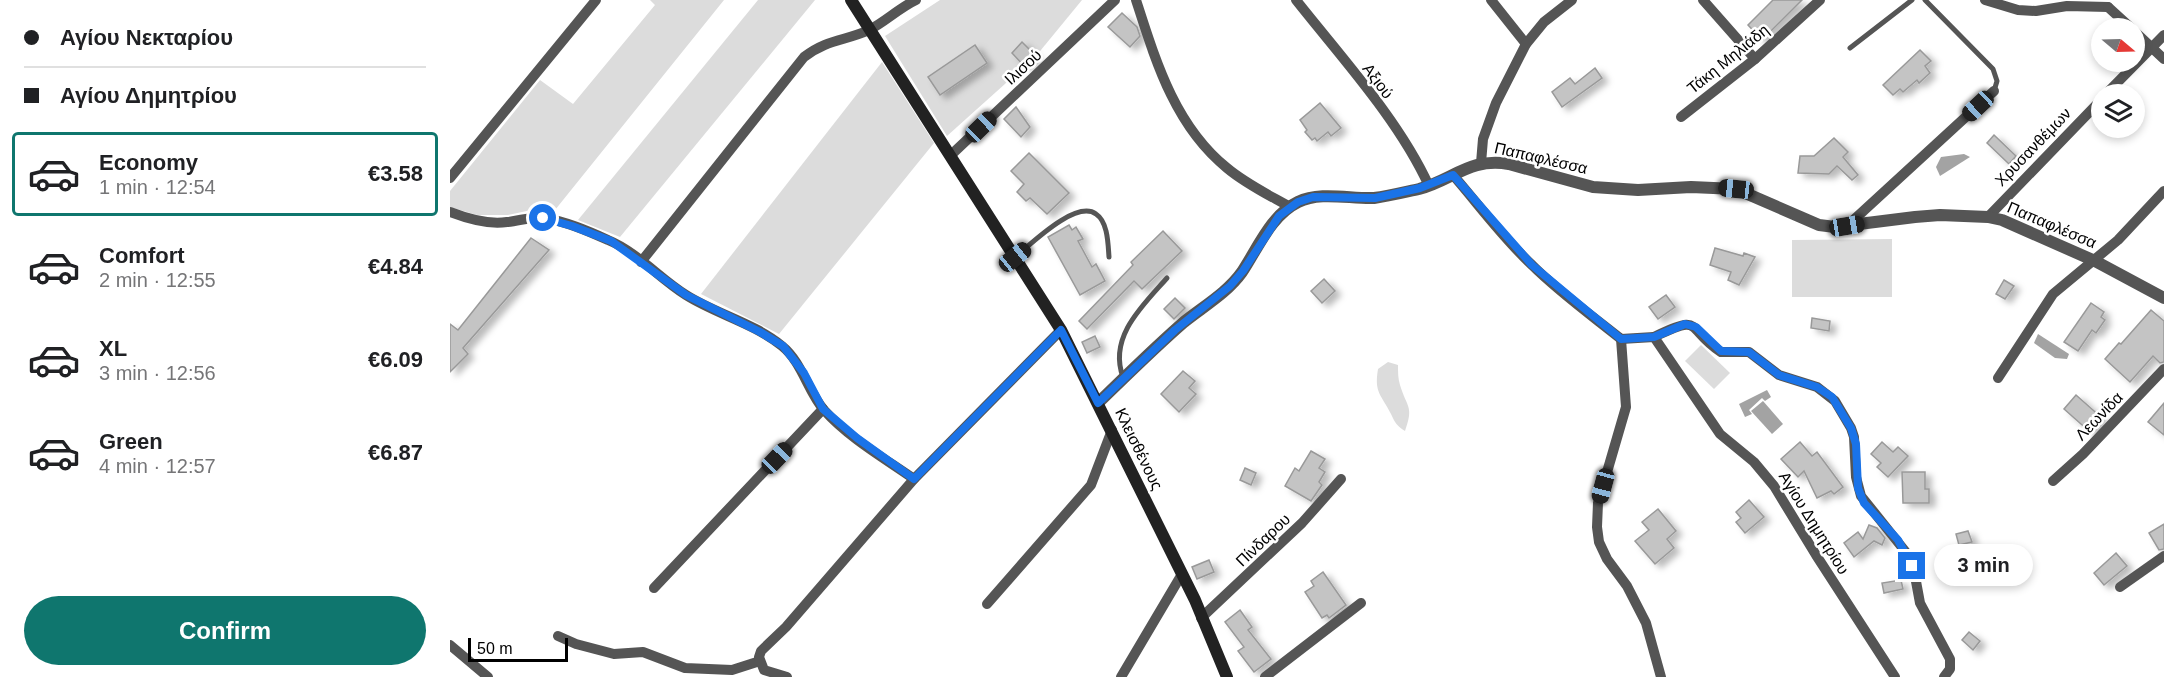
<!DOCTYPE html>
<html lang="en">
<head>
<meta charset="utf-8">
<style>
	body { margin:0; font-family:Helvetica,sans-serif; background:#f6f6f6; color:#202124; height:100vh; display:flex; flex-direction:column; font-size:22px; white-space:nowrap }
	* { box-sizing:border-box; margin:0 }
	p { font-size:20px; color:#757577 }
	.icon { flex:none; width:33px; height:33px; fill:none; stroke:currentColor; stroke-width:2; stroke-linecap:round; stroke-linejoin:round }
	.map { position:relative; flex:1; overflow:hidden }
	.drawer { display:flex; flex-direction:column; background:#fff; width:450px }
	.drawer>* { flex:none }
	.hud { display:grid; align-content:center; height:132px; padding:0 24px; background:#fff }
	.needle { width:39px; rotate:109deg }
	.controls { position:absolute; left:1641px; top:18px; display:grid; gap:12px }
	.controls a { display:grid; place-items:center; width:54px; height:54px; border-radius:50%; background:#fff; box-shadow:0 3px 9px #0003; font-size:30px }
	.scale { position:absolute; left:18px; bottom:15px; width:100px; box-sizing:border-box; padding-left:6px; border:3px solid #000; border-top:0; font-size:16px; line-height:21px; white-space:nowrap; color:#000; -webkit-text-stroke:4px #fff; paint-order:stroke }
	.end { position:absolute; width:27px; height:27px; margin:-14px; border:8px solid #1a73e8; background:#fff; box-shadow:0 0 0 3px #fff }
	.from { border-radius:50% }
	.bubble { position:absolute; height:42px; border-radius:21px; background:#fff; box-shadow:0 3px 9px #0003; font-size:20px; font-weight:600; line-height:42px; text-align:center }
	.car { position:absolute; width:18px; height:36px; margin:-18px -9px; border-radius:8px; box-shadow:0 0 4px 2px #0007; background:linear-gradient(#222 24%,#8ab4d8 0 40%,#222 0 76%,#8ab4d8 0 86%,#222 0) }
	.hud b { display:flex; align-items:center; gap:21px; height:57px; font-size:22px }
	.hud b+b { border-top:2px solid #e0e0e0 }
	.hud i { width:15px; height:15px; background:#202124 }
	ul { padding:0; list-style:none }
	li { display:flex; align-items:center; gap:18px; height:84px; margin:0 12px 9px; padding:0 12px; border:3px solid transparent; border-radius:6px }
	li div { flex:1 }
	li b { display:block; font-size:22px }
	li em { font-style:normal; font-weight:600 }
	li.on { border-color:#0f766e }
	li>.icon { width:54px; height:54px; stroke-width:1.5 }
	.primary-button { display:flex; gap:12px; margin-top:auto; padding:12px 24px }
	.primary-button a { flex:1; height:69px; border-radius:36px; background:#0f766e; color:#fff; font-size:24px; font-weight:600; line-height:69px; text-align:center }
	main { display:flex; flex:1; min-height:0 }
	.map>svg:first-child { display:block }
	.green { fill:#dcdcdc }
	.water { fill:#a3a3a3 }
	.building { fill:#c4c4c4; stroke:#999; stroke-width:1.5; filter:url(#shadow) }
	.lines { fill:none; stroke-linecap:round; stroke-linejoin:round }
	.service { stroke:#555; stroke-width:5 }
	.minor { stroke:#555; stroke-width:10 }
	.tertiary { stroke:#555; stroke-width:12 }
	.secondary { stroke:#222; stroke-width:12 }
	.route { stroke:#1a73e8; stroke-width:8 }
	.labels { text-anchor:middle; dominant-baseline:central; stroke-width:5; stroke-linejoin:round; paint-order:stroke }
	.street-label { font-size:16px; fill:#000; stroke:#fff }
</style>
</head>
<body>
<main>
<section class="drawer">
<div class="hud">
<b><i class="from"></i>Αγίου Νεκταρίου</b>
<b><i></i>Αγίου Δημητρίου</b>
</div>
<ul>
<li class="on"><svg class="icon" aria-label="car" viewBox="0 0 24 24"><path d="M5 17H2v-5l4-1 3-4h7l3 4 3 1v5h-3M9 17h6M6 11h13"/><circle cx="7" cy="17" r="2"/><circle cx="17" cy="17" r="2"/></svg><div><b>Economy</b><p>1 min · 12:54</p></div><em>€3.58</em></li>
<li><svg class="icon" aria-label="car" viewBox="0 0 24 24"><path d="M5 17H2v-5l4-1 3-4h7l3 4 3 1v5h-3M9 17h6M6 11h13"/><circle cx="7" cy="17" r="2"/><circle cx="17" cy="17" r="2"/></svg><div><b>Comfort</b><p>2 min · 12:55</p></div><em>€4.84</em></li>
<li><svg class="icon" aria-label="car" viewBox="0 0 24 24"><path d="M5 17H2v-5l4-1 3-4h7l3 4 3 1v5h-3M9 17h6M6 11h13"/><circle cx="7" cy="17" r="2"/><circle cx="17" cy="17" r="2"/></svg><div><b>XL</b><p>3 min · 12:56</p></div><em>€6.09</em></li>
<li><svg class="icon" aria-label="car" viewBox="0 0 24 24"><path d="M5 17H2v-5l4-1 3-4h7l3 4 3 1v5h-3M9 17h6M6 11h13"/><circle cx="7" cy="17" r="2"/><circle cx="17" cy="17" r="2"/></svg><div><b>Green</b><p>4 min · 12:57</p></div><em>€6.87</em></li>
</ul>
<div class="primary-button"><a>Confirm</a></div>
</section>
<div class="map">
<svg width="1714" height="677" viewBox="0 0 1714 677">
	<defs>
		<filter id="shadow"><feDropShadow dx="6" dy="4" stdDeviation="3" flood-color="#0004"/></filter>
	</defs>
	<rect width="100%" height="100%" fill="#fff"/>
	<g class="green">
		<polygon points="200,0 274,0 105,210 86,209 58,215 27,215 0,207 0,191 90,80 123,104 205,5"/>
		<polygon points="308,0 365,0 170,237 128,220"/>
		<polygon points="490,0 632,0 586,56 497,136 435,36"/>
		<polygon points="432,62 484,143 329,334 251,294"/>
		<polygon points="1442,239 1442,297 1342,297 1342,240"/>
		<polygon points="1251,345 1280,373 1264,389 1235,361"/>
		<path d="M938,362L948,365C948,372 948,379 950,385C957,408 964,406 955,431C947,426 945,423 941,414C931,394 924,393 928,369Z"/>
	</g>
	<g class="water">
		<polygon points="1514,154 1520,157 1490,176 1486,167 1491,157"/>
		<polygon points="1588,334 1619,354 1617,359 1605,358 1584,343"/>
		<polygon points="1317,390 1321,397 1315,401 1312,398 1299,410 1302,414 1295,417 1289,404"/>
		<polygon points="1313,401 1333,424 1322,434 1301,411"/>
	</g>
	<g class="building">
		<polygon points="1323,0 1352,0 1312,40 1298,25"/>
		<polygon points="672,13 687,27 690,36 680,47 658,27"/>
		<polygon points="572,42 586,56 575,67 562,53"/>
		<polygon points="525,45 537,63 490,95 478,77"/>
		<polygon points="1470,50 1481,61 1475,66 1480,73 1469,83 1467,80 1453,92 1450,89 1443,95 1433,85"/>
		<polygon points="1145,68 1152,78 1112,107 1102,92 1120,78 1125,84"/>
		<polygon points="870,103 891,128 881,136 878,132 867,141 865,138 862,140 855,132 857,130 850,120"/>
		<polygon points="566,107 580,127 571,137 554,119"/>
		<polygon points="1544,135 1566,156 1559,164 1537,143"/>
		<polygon points="1384,138 1398,152 1393,157 1408,175 1402,180 1387,166 1379,174 1348,173 1350,156 1364,156"/>
		<polygon points="579,153 619,193 597,214 580,198 576,201 567,192 574,184 561,171"/>
		<polygon points="619,225 622,230 626,227 633,239 628,241 642,267 646,264 655,281 630,295 598,237"/>
		<polygon points="713,231 732,251 692,289 684,281 637,329 629,321 683,265 681,262"/>
		<polygon points="81,238 99,250 13,348 18,354 0,372 0,324 8,330"/>
		<polygon points="1265,248 1293,256 1294,253 1305,257 1289,285 1278,280 1281,272 1260,265"/>
		<polygon points="874,279 885,291 872,303 861,291"/>
		<polygon points="1554,280 1564,286 1555,299 1546,294"/>
		<polygon points="1216,295 1225,307 1208,319 1199,307"/>
		<polygon points="725,298 735,308 724,319 714,309"/>
		<polygon points="1641,303 1654,312 1651,317 1655,320 1646,333 1642,330 1628,351 1614,342"/>
		<polygon points="1701,310 1714,321 1714,362 1710,363 1703,356 1680,382 1655,359 1669,343 1671,344"/>
		<polygon points="1362,318 1380,321 1379,331 1361,328"/>
		<polygon points="645,336 650,347 637,353 632,342"/>
		<polygon points="733,371 745,381 739,388 746,394 729,412 711,394"/>
		<polygon points="1626,395 1652,418 1640,432 1614,409"/>
		<polygon points="1714,403 1714,435 1698,422"/>
		<polygon points="1350,442 1362,456 1367,452 1393,487 1384,494 1381,491 1367,498 1354,471 1348,477 1331,459"/>
		<polygon points="1432,442 1443,452 1448,447 1458,456 1438,477 1427,467 1431,463 1421,454"/>
		<polygon points="861,451 875,459 869,468 875,472 869,482 872,485 861,501 835,486 845,468 849,471"/>
		<polygon points="795,468 806,473 801,485 790,480"/>
		<polygon points="1452,472 1475,472 1475,489 1479,489 1479,503 1453,503"/>
		<polygon points="1299,500 1314,517 1295,533 1286,522 1291,518 1286,512"/>
		<polygon points="1208,509 1226,531 1217,539 1224,548 1205,564 1185,541 1199,530 1192,522"/>
		<polygon points="1714,524 1714,549 1709,550 1699,533"/>
		<polygon points="1419,525 1427,528 1435,538 1432,545 1424,541 1404,557 1394,543 1408,532 1413,539"/>
		<polygon points="1518,531 1522,542 1509,545 1506,534"/>
		<polygon points="1666,553 1677,566 1654,585 1644,573"/>
		<polygon points="759,560 764,572 747,579 742,567"/>
		<polygon points="873,572 896,605 879,618 877,615 872,618 855,592 864,586 861,581"/>
		<polygon points="1451,580 1453,589 1434,593 1432,583"/>
		<polygon points="790,610 802,627 798,630 821,659 804,672 788,651 794,647 775,622"/>
		<polygon points="1519,632 1530,641 1523,650 1512,640"/>
	</g>
	<g class="lines">
		<g class="service">
			<polyline points="1475,0 1543,69 1547,81 1544,91"/>
			<polyline points="1400,48 1462,0"/>
			<path d="M565,257C580,245 626,199 646,214C658,222 658,244 659,257"/>
			<path d="M673,377C658,337 693,305 717,278"/>
		</g>
		<g class="minor">
			<path d="M686,0C706,62 725,126 777,168C796,184 819,195 840,207"/>
			<path d="M846,0C891,57 949,120 979,186"/>
			<polyline points="1041,0 1076,44"/>
			<polyline points="1253,0 1305,59"/>
			<polyline points="1535,0 1568,10 1586,11 1617,6 1658,7"/>
			<polyline points="1658,7 1681,28"/>
			<polyline points="1684,31 1714,59"/>
			<polyline points="1656,94 1714,35"/>
			<polyline points="1231,117 1305,59 1370,0"/>
			<polyline points="501,155 665,0"/>
			<polyline points="1031,163 1033,139 1046,103 1076,44 1094,22 1122,0"/>
			<path d="M1003,175C1029,205 1053,238 1082,265C1109,292 1141,315 1171,339L1204,337L1270,434L1304,462L1324,486L1366,555L1445,677"/>
			<polyline points="0,178 146,0"/>
			<path d="M0,212C18,219 38,225 57,222C70,221 81,216 93,218C115,221 138,231 158,240C187,252 209,278 236,295C266,314 304,323 332,346C352,362 358,392 374,410C399,438 434,458 464,479"/>
			<polyline points="1538,217 1652,99"/>
			<polyline points="1397,226 1544,91"/>
			<path d="M191,262L354,57C377,39 395,41 419,30C435,22 449,8 466,0"/>
			<path d="M1204,337C1254,313 1235,328 1271,352H1299L1329,375L1367,387L1385,401L1401,428L1404,437L1406,477L1411,496L1455,551L1465,576L1470,603L1500,659V669L1494,677"/>
			<polyline points="1171,339 1176,407 1148,503 1147,527 1149,542 1157,559 1177,586 1196,623 1211,677"/>
			<polyline points="1548,378 1603,294 1668,240 1714,191"/>
			<polyline points="1603,481 1633,454 1714,369"/>
			<polyline points="1670,587 1714,556"/>
			<polyline points="204,588 373,409"/>
			<polyline points="537,604 641,485 662,430"/>
			<polyline points="751,618 852,523 891,479"/>
			<polyline points="108,636 126,644 164,654 193,652 235,668 282,670 310,661"/>
			<polyline points="0,645 38,677"/>
			<polyline points="337,677 314,670 309,657 311,651 336,627 464,479 611,330"/>
			<polyline points="671,677 732,574"/>
			<polyline points="815,677 911,603"/>
		</g>
		<path class="tertiary" d="M648,403C676,376 704,348 734,322C754,306 777,293 792,272C808,248 821,215 848,202C870,191 900,199 924,198C939,196 955,192 969,189C1003,180 1020,157 1059,164L1143,187L1188,190L1241,187L1286,189L1369,225L1385,227L1465,217L1490,215L1538,217L1552,220L1645,261L1714,298"/>
		<polyline class="secondary" points="401,0 611,330 745,600 777,677"/>
	</g>
	<g class="lines">
		<polyline class="route" points="93,218 122,226 161,241 236,295 310,332 333,346 354,373 373,409 407,438 464,479 611,330 648,403 725,330 780,286 793,271 829,216 848,202 863,197 925,198 970,188 1003,175 1082,265 1171,339 1204,337 1235,324 1246,327 1271,351 1299,352 1329,375 1367,387 1382,397 1401,428 1406,444 1408,488 1414,503 1448,540 1462,566"/>
	</g>
	<g class="labels">
		<g class="street-label">
			<text transform="translate(1278 59) rotate(-39)">Τάκη Μηλιάδη</text>
			<text transform="translate(573 67) rotate(-43)">Ιλισού</text>
			<text transform="translate(928 81) rotate(53)">Αξιού</text>
			<text transform="translate(1583 147) rotate(-46)">Χρυσανθέμων</text>
			<text transform="translate(1091 158) rotate(13)">Παπαφλέσσα</text>
			<text transform="translate(1602 225) rotate(23)">Παπαφλέσσα</text>
			<text transform="translate(1649 416) rotate(-46)">Λεωνίδα</text>
			<text transform="translate(689 449) rotate(64)">Κλεισθένους</text>
			<text transform="translate(1364 523) rotate(58)">Αγίου Δημητρίου</text>
			<text transform="translate(813 540) rotate(-44)">Πίνδαρου</text>
		</g>
	</g>
</svg>
<div class="controls">
<a><svg class="needle" viewBox="-14 -14 28 28"><path d="M0-13l5 13h-10z" fill="#e53935"/><path d="M0 13l5-13h-10z" fill="#757577"/></svg></a>
<a><svg class="icon" aria-label="layers" viewBox="0 0 24 24"><path d="M12 4l9 5-9 5-9-5zM3 14l9 5 9-5"/></svg></a>
</div>
<div class="scale">50 m</div>
<i class="end from" style="left:93px;top:218px"></i>
<i class="end" style="left:1462px;top:566px"></i>
<div class="bubble" style="left:1484px;top:544px;width:99px">3 min</div>
<i class="car" style="left:1528px;top:106px;rotate:227deg"></i>
<i class="car" style="left:531px;top:127px;rotate:46deg"></i>
<i class="car" style="left:1286px;top:189px;rotate:276deg"></i>
<i class="car" style="left:1397px;top:226px;rotate:81deg"></i>
<i class="car" style="left:565px;top:257px;rotate:51deg"></i>
<i class="car" style="left:327px;top:458px;rotate:44deg"></i>
<i class="car" style="left:1153px;top:486px;rotate:195deg"></i>
</div>
</main>
</body>
</html>
